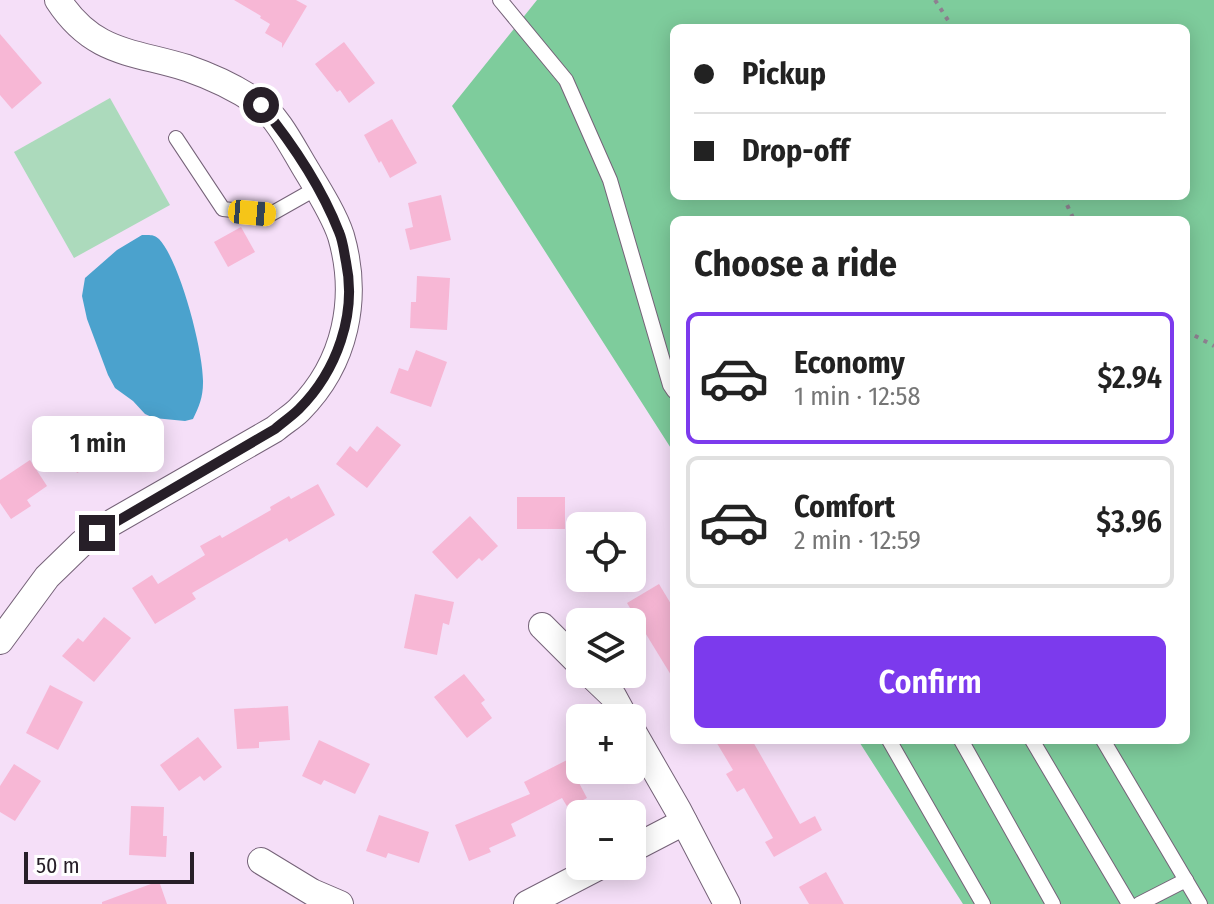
<!DOCTYPE html>
<html lang="en">
<head>
<meta charset="utf-8">
<style>
	body { margin:0; font-family:"Fira Sans Condensed",sans-serif; background:#f6f6f6; color:#222; height:100vh; display:flex; flex-direction:column; font-size:30px; white-space:nowrap }
	* { box-sizing:border-box; margin:0 }
	p { font-size:26px; color:#767676 }
	.icon { flex:none; width:44px; height:44px; fill:none; stroke:currentColor; stroke-width:2; stroke-linecap:round; stroke-linejoin:round }
	.map { position:relative; flex:1; overflow:hidden }
	.details { position:absolute; left:670px; top:216px; width:520px; height:528px; display:flex; flex-direction:column; background:#fff; border-radius:12px; box-shadow:0 4px 20px #0003 }
	.details>* { flex:none }
	.hud { position:absolute; left:670px; top:24px; width:520px; height:176px; border-radius:12px; box-shadow:0 4px 20px #0003; display:grid; align-content:center; height:176px; padding:0 24px; background:#fff }
	.tools { position:absolute; left:566px; top:512px; display:grid; gap:16px }
	.tools a { display:grid; place-items:center; width:80px; height:80px; border-radius:12px; background:#fff; box-shadow:0 4px 20px #0003; font-size:40px }
	.scale { position:absolute; left:24px; bottom:20px; width:170px; box-sizing:border-box; padding-left:8px; border:4px solid #271f28; border-top:0; font-size:22px; line-height:28px; white-space:nowrap; color:#271f28; -webkit-text-stroke:6px #fff; paint-order:stroke }
	.end { position:absolute; width:36px; height:36px; margin:-18px; border:10px solid #271f28; background:#fff; box-shadow:0 0 0 4px #fff }
	.from { border-radius:50% }
	.bubble { position:absolute; height:56px; border-radius:12px; background:#fff; box-shadow:0 4px 20px #0003; font-size:26px; font-weight:600; line-height:56px; text-align:center }
	.car { position:absolute; width:24px; height:48px; margin:-24px -12px; border-radius:10px; box-shadow:0 0 6px 2px #0007; background:linear-gradient(#f5c518 24%,#345 0 40%,#f5c518 0 76%,#345 0 86%,#f5c518 0) }
	.hud b { display:flex; align-items:center; gap:28px; height:76px; font-size:30px }
	.hud b+b { border-top:2px solid #e0e0e0 }
	.hud i { width:20px; height:20px; background:#222 }
	ul { padding:0; list-style:none }
	li { display:flex; align-items:center; gap:24px; height:132px; margin:0 16px 12px; padding:0 8px; border:4px solid #e0e0e0; border-radius:12px }
	li div { flex:1 }
	li b { display:block; font-size:30px }
	li em { font-style:normal; font-weight:600 }
	li.active { border-color:#7c3aed }
	li>.icon { width:72px; height:72px; stroke-width:1.5 }
	h2 { padding:0 24px; font-size:36px; line-height:96px }
	.button { display:flex; gap:16px; margin-top:auto; padding:16px 24px }
	.button a { flex:1; height:92px; border-radius:12px; background:#7c3aed; color:#fff; font-size:32px; font-weight:600; line-height:92px; text-align:center }
	.map>svg:first-child { display:block }
	.green { fill:#acdabc }
	.forest { fill:#7ecc9c; fill-rule:evenodd }
	.water { fill:#4ba2cd }
	.building { fill:#f7b7d5 }
	.lines { fill:none; stroke-linecap:round; stroke-linejoin:round }
	.service-casing { stroke:#756278; stroke-width:16 }
	.minor-casing { stroke:#756278; stroke-width:28 }
	.path { stroke:#8f8091; stroke-width:4; stroke-dasharray:4 6; stroke-linecap:butt }
	.service { stroke:#fff; stroke-width:14 }
	.minor { stroke:#fff; stroke-width:26 }
	.route { stroke:#271f28; stroke-width:10 }
</style>
</head>
<body>
<div class="map">
<svg width="1214" height="904" viewBox="0 0 1214 904">
	<rect width="100%" height="100%" fill="#f5dff8"/>
	<polygon class="green" points="110,98 170,205 74,258 14,152"/>
	<path class="forest" d="M537,0H1214V904H963L858,740H1186V220H674V453L452,106ZM674,28H1186V196H674Z"/>
	<path class="water" d="M142,235C149,235 154,234 159,239C180,261 204,353 203,383C203,397 199,407 193,419L185,421L154,418L145,414L133,401L115,388L108,375L87,319L82,296L85,278L117,250Z"/>
	<g class="building">
		<polygon points="234,0 296,0 307,6 282,48 282,43 265,33 270,24 260,18 261,16"/>
		<polygon points="0,34 42,83 12,109 0,95"/>
		<polygon points="344,42 375,83 349,103 340,90 337,92 315,64"/>
		<polygon points="392,119 417,163 390,178 381,161 379,163 364,135"/>
		<polygon points="441,195 451,240 410,250 405,229 413,227 408,203"/>
		<polygon points="241,227 255,252 228,267 214,242"/>
		<polygon points="417,276 450,278 447,330 410,328 411,302 416,302"/>
		<polygon points="416,350 447,362 431,407 390,393 399,368 408,371"/>
		<polygon points="101,417 117,446 94,458 97,463 77,473 58,439"/>
		<polygon points="377,426 401,445 367,488 336,464 350,446 357,452"/>
		<polygon points="30,460 47,486 27,500 31,506 11,519 0,503 0,480"/>
		<polygon points="318,484 335,515 289,542 287,538 192,593 196,599 155,624 132,588 152,575 158,584 205,555 200,546 220,535 222,538 271,510 270,507 289,496 291,499"/>
		<rect x="517" y="497" width="48" height="32"/>
		<polygon points="470,516 498,546 482,561 479,558 457,579 432,552"/>
		<polygon points="659,584 674,609 674,680 627,603"/>
		<polygon points="415,594 454,602 449,625 443,623 437,655 404,648"/>
		<polygon points="104,617 131,638 94,682 62,656 78,638 83,642"/>
		<polygon points="464,674 485,700 481,703 492,718 467,738 434,697"/>
		<polygon points="50,685 83,702 58,750 26,733"/>
		<polygon points="288,706 290,740 259,742 259,748 237,749 234,709"/>
		<polygon points="198,737 222,767 204,781 200,776 179,791 160,765"/>
		<polygon points="319,740 370,764 355,794 324,780 321,785 302,776"/>
		<polygon points="715,740 752,740 800,824 815,816 822,830 774,857 765,842 773,838 744,788 737,792 726,774 733,770"/>
		<polygon points="567,760 587,798 568,808 562,798 511,824 516,836 489,848 491,852 469,861 455,825 530,794 524,782"/>
		<polygon points="14,764 41,781 15,821 0,812 0,786"/>
		<polygon points="131,806 164,807 163,836 167,836 166,857 129,855"/>
		<polygon points="379,815 429,832 419,863 388,853 386,858 366,851"/>
		<polygon points="826,872 844,904 809,904 799,887"/>
		<polygon points="159,881 167,904 102,904 102,902"/>
	</g>
	<g class="lines">
		<g class="service-casing">
			<g id="service">
				<polyline points="500,0 566,80 610,180 670,385 674,391"/>
				<polyline points="176,138 223,209 271,214 317,188"/>
				<polyline points="889,740 983,904"/>
				<polyline points="961,740 1053,904"/>
				<polyline points="1032,740 1129,904"/>
				<polyline points="1103,740 1200,904"/>
				<polyline points="1139,904 1186,880"/>
			</g>
		</g>
		<g class="minor-casing">
			<g id="minor">
				<polyline points="542,626 580,664"/>
				<path d="M0,641L47,577L82,543L113,522L275,429C283,422 292,417 299,410C346,363 359,298 341,236C334,214 316,186 304,166C292,146 277,116 258,103C235,87 213,77 187,68C132,51 93,54 58,0"/>
				<polyline points="590,674 613,696 625,718"/>
				<polyline points="632,730 678,810 727,904"/>
				<polyline points="632,849 684,822"/>
				<polyline points="261,861 312,892 340,904"/>
				<polyline points="527,904 600,866"/>
			</g>
		</g>
		<g class="path">
			<polyline points="935,0 953,28"/>
			<polyline points="1063,196 1074,220"/>
			<polyline points="1186,331 1214,346"/>
		</g>
		<use href="#service" class="service"/>
		<use href="#minor" class="minor"/>
	</g>
	<g class="lines">
		<path class="route" d="M97,533L275,429C283,422 292,416 299,409C337,371 357,314 346,262C344,252 343,241 339,232C321,186 292,143 261,105"/>
	</g>
</svg>
<div class="tools">
<a><svg class="icon" aria-label="locate" viewBox="0 0 24 24"><circle cx="12" cy="12" r="6"/><path d="M12 2v4M12 18v4M2 12h4M18 12h4"/></svg></a>
<a><svg class="icon" aria-label="layers" viewBox="0 0 24 24"><path d="M12 4l9 5-9 5-9-5zM3 14l9 5 9-5"/></svg></a>
<a>+</a>
<a>−</a>
</div>
<div class="scale">50 m</div>
<i class="end from" style="left:261px;top:105px"></i>
<i class="end" style="left:97px;top:533px"></i>
<div class="bubble" style="left:32px;top:416px;width:132px">1 min</div>
<i class="car" style="left:252px;top:213px;rotate:95deg"></i>
<div class="hud">
<b><i class="from"></i>Pickup</b>
<b><i></i>Drop-off</b>
</div>
<section class="details">
<h2>Choose a ride</h2>
<ul>
<li class="active"><svg class="icon" aria-label="car" viewBox="0 0 24 24"><path d="M5 17H2v-5l4-1 3-4h7l3 4 3 1v5h-3M9 17h6M6 11h13"/><circle cx="7" cy="17" r="2"/><circle cx="17" cy="17" r="2"/></svg><div><b>Economy</b><p>1 min · 12:58</p></div><em>$2.94</em></li>
<li><svg class="icon" aria-label="car" viewBox="0 0 24 24"><path d="M5 17H2v-5l4-1 3-4h7l3 4 3 1v5h-3M9 17h6M6 11h13"/><circle cx="7" cy="17" r="2"/><circle cx="17" cy="17" r="2"/></svg><div><b>Comfort</b><p>2 min · 12:59</p></div><em>$3.96</em></li>
</ul>
<div class="button"><a>Confirm</a></div>
</section>
</div>
</body>
</html>
